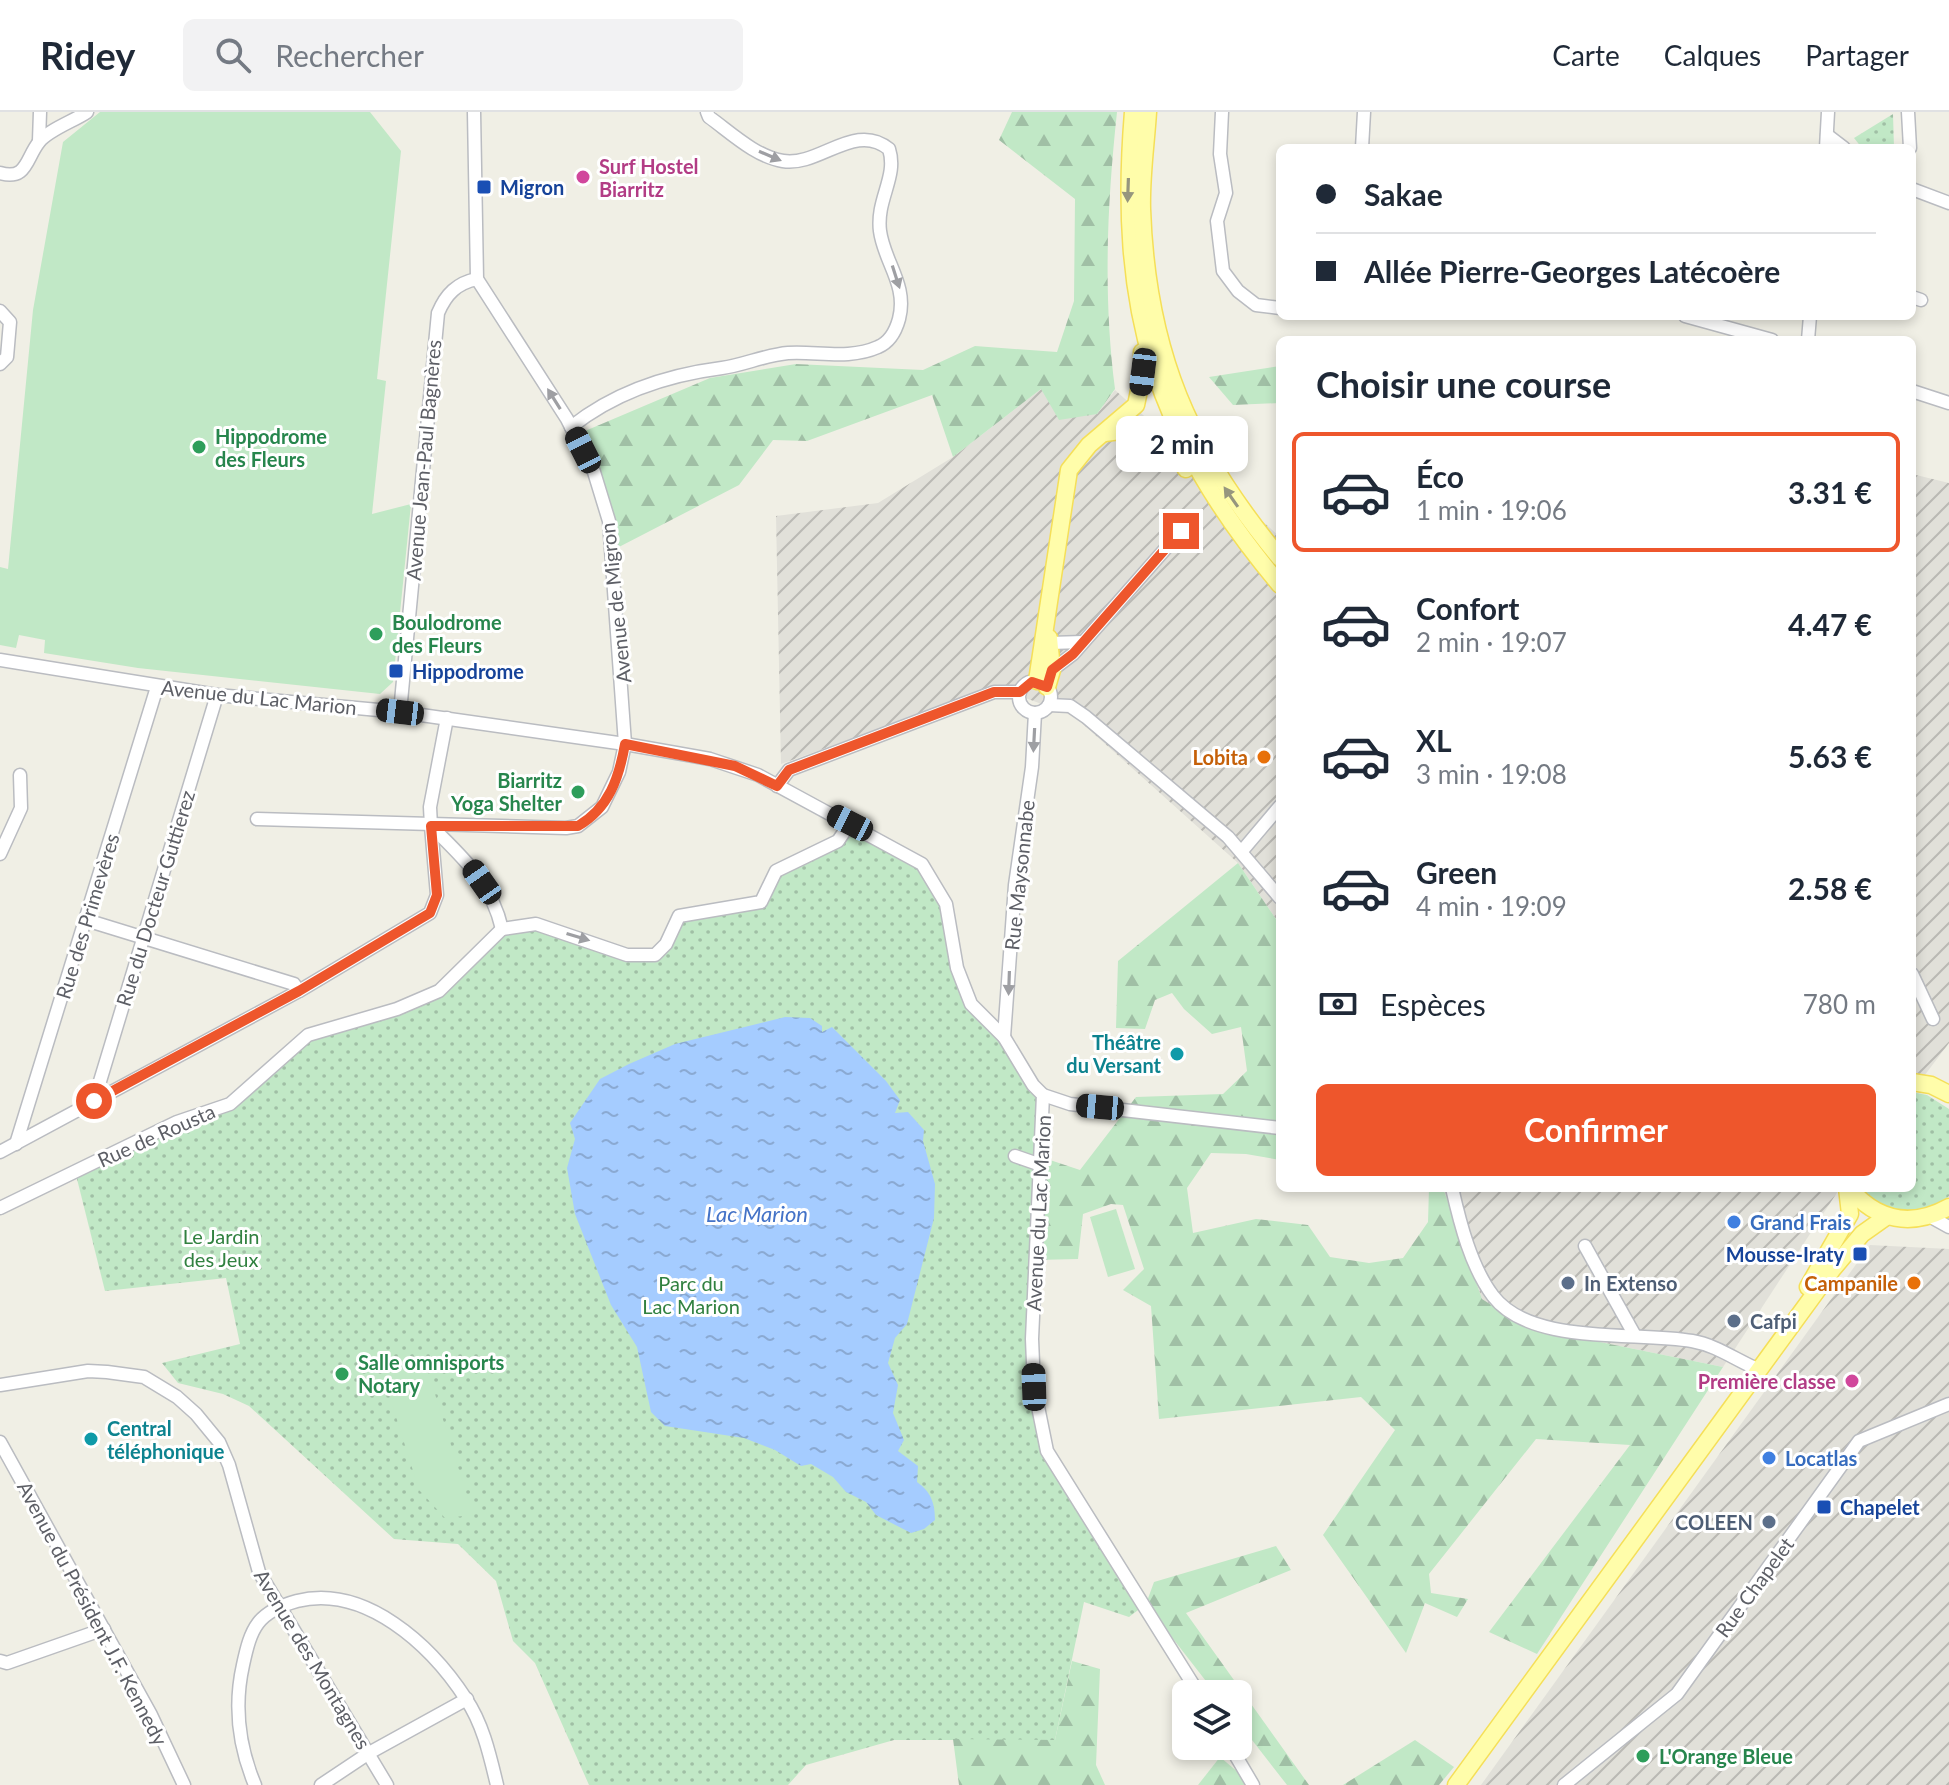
<!DOCTYPE html>
<html lang="fr">
<head>
<meta charset="utf-8">
<style>
	body { margin:0; font-family:Lato,sans-serif; background:#f2f2f3; color:#1f2937; height:100vh; display:flex; flex-direction:column; font-size:30px; white-space:nowrap }
	* { box-sizing:border-box; margin:0 }
	p { font-size:26px; color:#747a83 }
	.icon { flex:none; width:44px; height:44px; fill:none; stroke:currentColor; stroke-width:2; stroke-linecap:round; stroke-linejoin:round }
	.map { position:relative; flex:1; overflow:hidden }
	.side { position:absolute; left:1276px; top:224px; width:640px; height:856px; display:flex; flex-direction:column; background:#fff; border-radius:12px; box-shadow:0 4px 12px #0003 }
	.side>* { flex:none }
	.top-card { position:absolute; left:1276px; top:32px; width:640px; height:176px; border-radius:12px; box-shadow:0 4px 12px #0003; display:grid; align-content:center; height:176px; padding:0 40px; background:#fff }
	.fabs { position:absolute; left:1172px; top:1568px; display:grid; gap:16px }
	.fabs a { display:grid; place-items:center; width:80px; height:80px; border-radius:12px; background:#fff; box-shadow:0 4px 12px #0003; font-size:40px }
	.end { position:absolute; width:36px; height:36px; margin:-18px; border:10px solid #ee562c; background:#fff; box-shadow:0 0 0 4px #fff }
	.from { border-radius:50% }
	.bubble { position:absolute; height:56px; border-radius:12px; background:#fff; box-shadow:0 4px 12px #0003; font-size:26px; font-weight:700; line-height:56px; text-align:center }
	.car { position:absolute; width:24px; height:48px; margin:-24px -12px; border-radius:10px; box-shadow:0 0 6px 2px #0007; background:linear-gradient(#222 24%,#8ab4d8 0 40%,#222 0 76%,#8ab4d8 0 86%,#222 0) }
	.top-card b { display:flex; align-items:center; gap:28px; height:76px; font-size:30px }
	.top-card b+b { border-top:2px solid #e0e1e3 }
	.top-card i { width:20px; height:20px; background:#1f2937 }
	ul { padding:0; list-style:none }
	li { display:flex; align-items:center; gap:24px; height:120px; margin:0 16px 12px; padding:0 24px; border:4px solid transparent; border-radius:12px }
	li div { flex:1 }
	li b { display:block; font-size:30px }
	li em { font-style:normal; font-weight:700 }
	li.current { border-color:#ee562c }
	li>.icon { width:72px; height:72px; stroke-width:1.5 }
	h2 { padding:0 40px; font-size:36px; line-height:96px }
	.pay { display:flex; align-items:center; gap:20px; height:88px; padding:0 40px; font-size:30px }
	.pay p { margin-inline-start:auto }
	.action { display:flex; gap:16px; margin-top:auto; padding:16px 40px }
	.action a { flex:1; height:92px; border-radius:12px; background:#ee562c; color:#fff; font-size:32px; font-weight:700; line-height:92px; text-align:center }
	header { display:flex; align-items:center; gap:48px; box-sizing:border-box; height:112px; padding:0 40px; background:#fff; border-bottom:2px solid #e0e1e3 }
	header strong { font-size:38px }
	nav { display:flex; gap:44px; margin-inline-start:auto; font-size:28px }
	.search { width:560px; height:72px; background:#f2f2f3; display:flex; align-items:center; gap:20px; box-sizing:border-box; padding:0 28px; border-radius:12px; color:#747a83; font-size:30px }
	.map>svg:first-child { display:block }
	.industrial { fill:url(#industrial-furrows) }
	.green { fill:url(#green-dots) }
	.forest { fill:url(#forest-firs) }
	.pitch { fill:#c1e8c6 }
	.water { fill:url(#water-ripples) }
	.lines { fill:none; stroke-linecap:round; stroke-linejoin:round }
	.minor-casing { stroke:#babcc1; stroke-width:15 }
	.major-casing { stroke:#f5df58; stroke-width:19 }
	.minor { stroke:#fff; stroke-width:12 }
	.major { stroke:#fffdaa; stroke-width:16 }
	.oneway { fill:#9e9fa3 }
	.oneway2 { fill:#96967e }
	.route { stroke:#ee562c; stroke-width:10 }
	.hotel-dot { fill:#d1479c; stroke:#fff; stroke-width:3 }
	.transit-dot { fill:#1a4fb4; stroke:#fff; stroke-width:3 }
	.leisure-dot { fill:#2e9e5b; stroke:#fff; stroke-width:3 }
	.food-dot { fill:#e8710a; stroke:#fff; stroke-width:3 }
	.culture-dot { fill:#0f9aa8; stroke:#fff; stroke-width:3 }
	.shop-dot { fill:#3f7fe0; stroke:#fff; stroke-width:3 }
	.service-dot { fill:#5c6f8a; stroke:#fff; stroke-width:3 }
	.labels { text-anchor:middle; dominant-baseline:central; stroke-width:6; stroke-linejoin:round; paint-order:stroke }
	.hotel-label { font-size:20px; font-weight:bold; fill:#b23c85; stroke:#fff; text-anchor:start }
	.transit-label { font-size:20px; font-weight:bold; fill:#164399; stroke:#fff; text-anchor:start }
	.leisure-label { font-size:20px; font-weight:bold; fill:#27864d; stroke:#fff; text-anchor:start }
	.street-label { font-size:20px; fill:#5d5f66; stroke:#fff }
	.food-label { font-size:20px; font-weight:bold; fill:#c56008; stroke:#fff; text-anchor:end }
	.culture-label { font-size:20px; font-weight:bold; fill:#0d838f; stroke:#fff; text-anchor:end }
	.shop-label { font-size:20px; font-weight:bold; fill:#366cbe; stroke:#fff; text-anchor:start }
	.park-label { font-size:20px; fill:#318140; stroke:#fff }
	.service-label { font-size:20px; font-weight:bold; fill:#4e5e75; stroke:#fff; text-anchor:start }
	.water-label { font-size:22px; font-style:italic; fill:#4372c7; stroke:#fff }
</style>
</head>
<body>
<header>
<strong>Ridey</strong>
<div class="search"><svg class="icon" aria-label="search" viewBox="0 0 24 24"><circle cx="10" cy="10" r="6"/><path d="M15 15l6 6"/></svg>Rechercher</div>
<nav><a>Carte</a><a>Calques</a><a>Partager</a></nav>
</header>
<div class="map">
<svg width="1949" height="1673" viewBox="0 0 1949 1673">
	<defs>
		<pattern id="industrial-furrows" width="10" height="10" patternUnits="userSpaceOnUse" patternTransform="scale(2)"><rect width="10" height="10" fill="#e1e0d9"/><path d="M-1 1l2-2M0 10L10 0M9 11l2-2" fill="none" stroke="#bab9b4"/></pattern>
		<pattern id="green-dots" width="8" height="8" patternUnits="userSpaceOnUse" patternTransform="scale(2)"><rect width="8" height="8" fill="#c1e8c6"/><path d="M2 2h.1M6 6h.1" fill="none" stroke="#a0bfa5" stroke-width="1.8" stroke-linecap="round"/></pattern>
		<pattern id="forest-firs" width="22" height="20" patternUnits="userSpaceOnUse" patternTransform="scale(2)"><rect width="22" height="20" fill="#c1e8c6"/><path d="M5 1l3.5 6h-7zM16 11l3.5 6h-7z" fill="#a0bfa5"/></pattern>
		<pattern id="water-ripples" width="26" height="14" patternUnits="userSpaceOnUse" patternTransform="scale(2)"><rect width="26" height="14" fill="#a5ccff"/><path d="M2 4q2-2 4 0t4 0M15 11q2-2 4 0t4 0" fill="none" stroke="#8aa9d2"/></pattern>
	</defs>
	<rect width="100%" height="100%" fill="#f0efe5"/>
	<g class="industrial">
		<polygon points="1041,277 1097,302 1115,278 1280,425 1280,813 1238,751 1074,604 996,575 781,652 776,404 878,391 953,345"/>
		<polygon points="1912,362 1949,371 1949,931 1912,980"/>
		<polygon points="1443,1076 1840,1076 1723,1255 1526,1215 1482,1187"/>
		<polygon points="1870,1133 1949,1137 1949,1673 1481,1673"/>
	</g>
	<g class="green">
		<polygon points="1893,2 1894,36 1862,36 1854,26"/>
		<polygon points="850,711 932,764 963,875 1043,983 1032,1227 1047,1339 1146,1492 1129,1505 1084,1490 1055,1628 894,1628 806,1653 788,1673 589,1673 535,1551 513,1529 496,1469 458,1432 394,1427 249,1294 223,1282 178,1271 162,1251 240,1232 226,1166 105,1179 75,1059 230,992 308,923 439,879 502,817 536,812 627,843 655,843 679,804 761,790 769,770 838,729"/>
		<path d="M1912,980L1927,983L1949,997V1084C1916,1116 1887,1100 1857,1076H1912Z"/>
	</g>
	<g class="forest">
		<path d="M1012,0H1117C1107,93 1103,184 1115,277L1097,302L1059,308L1041,277L953,345L932,283L807,329L773,328L739,373L617,436L609,387L585,319L710,266L796,252L923,258L975,234L1057,240L1074,189L1075,87L999,28Z"/>
		<polygon points="1280,254 1280,291 1233,293 1209,265"/>
		<polygon points="1238,751 1280,813 1280,1048 1246,1042 1211,1041 1187,1076 1193,1121 1256,1107 1308,1113 1330,1145 1369,1151 1403,1146 1428,1110 1429,1076 1443,1076 1482,1187 1526,1215 1723,1255 1537,1542 1489,1520 1630,1333 1536,1327 1429,1462 1431,1481 1468,1487 1457,1505 1425,1491 1406,1541 1323,1423 1395,1318 1361,1285 1159,1307 1151,1194 1123,1178 1144,1157 1123,1093 1111,1092 1083,1102 1078,1147 1036,1148 1038,1044 1080,1058 1136,985 1223,982 1247,959 1241,915 1212,922 1184,897 1172,881 1155,888 1145,917 1116,916 1118,849"/>
		<polygon points="1276,1434 1291,1458 1186,1501 1309,1673 1287,1673 1238,1610 1238,1582 1216,1582 1146,1492 1154,1470"/>
		<polygon points="1072,1549 1100,1557 1096,1653 1105,1673 959,1673 953,1627 1055,1628"/>
		<polygon points="1415,1628 1454,1655 1439,1673 1343,1673"/>
		<polygon points="1220,1645 1239,1661 1245,1673 1198,1673"/>
	</g>
	<g class="pitch">
		<polygon points="100,0 370,0 401,39 377,267 386,269 372,402 411,392 393,570 380,582 138,556 44,541 45,528 19,523 16,536 0,533 0,455 8,457 33,198 63,30"/>
		<polygon points="1116,1097 1135,1157 1108,1165 1090,1105"/>
		<polygon points="424,1247 473,1403 445,1406 419,1378 382,1260"/>
	</g>
	<path class="water" d="M785,905L810,906L822,914V920L832,915L886,969L900,988L895,1001L908,1000L924,1018L923,1029L935,1072L934,1106L907,1212L895,1226L888,1251L898,1273L893,1301L904,1328L898,1339L918,1354L917,1370C931,1380 935,1391 935,1408L924,1417L911,1421L876,1403L866,1390L846,1380L833,1365L811,1352L801,1354L775,1338L744,1326L665,1314L651,1300L637,1235L611,1193L575,1102L567,1056L575,1027L570,1011L600,967L629,952L675,932Z"/>
	<g class="lines">
		<g class="minor-casing">
			<g id="minor">
				<polyline points="1222,0 1220,42 1226,81 1217,109 1223,159 1238,179 1256,193 1280,196"/>
				<polyline points="1908,0 1910,36"/>
				<polyline points="1827,23 1844,36"/>
				<polyline points="39,29 40,0"/>
				<polyline points="1362,36 1364,0"/>
				<polyline points="1826,36 1828,0"/>
				<path d="M0,61C27,69 26,46 39,30C48,18 74,9 87,0"/>
				<polyline points="1912,77 1949,91"/>
				<polyline points="1912,185 1921,188"/>
				<polyline points="0,199 10,210 7,245 0,252"/>
				<polyline points="1685,204 1772,228"/>
				<polyline points="1808,228 1810,204"/>
				<polyline points="1912,279 1949,291"/>
				<path d="M571,315C615,280 667,263 722,256C744,253 765,243 788,241C817,239 849,248 878,235C890,230 896,218 899,207C908,173 884,150 880,119C876,87 898,65 889,37C855,9 819,55 783,49C756,45 730,20 709,5L707,0"/>
				<polyline points="1045,536 1050,531 1083,530"/>
				<polyline points="0,548 217,583 400,600 625,632 710,647 758,663 922,752 946,792 957,856 971,892 1004,925 1033,973 1043,983 1032,1227 1034,1275 1047,1339 1199,1582"/>
				<polyline points="1052,558 1073,542 1181,419"/>
				<circle cx="1035" cy="585" r="16"/>
				<polyline points="1049,593 1070,594 1086,605 1228,725 1280,786"/>
				<path d="M400,600L438,201C446,182 457,171 477,167"/>
				<path d="M447,606L430,695L431,714C464,747 491,770 502,817"/>
				<polyline points="777,674 789,658 994,580 1020,580"/>
				<polyline points="257,707 566,716 578,714 602,695 619,660 625,632 609,409 594,360 567,307 477,167 474,0"/>
				<polyline points="1242,739 1280,694"/>
				<polyline points="0,742 21,696 20,663"/>
				<polyline points="86,808 294,872 299,879"/>
				<polyline points="502,817 536,812 627,843 655,843 666,832 679,804 761,790 776,759 838,729 850,711"/>
				<polyline points="1912,862 1933,907"/>
				<polyline points="1004,925 1015,773 1032,655 1035,601"/>
				<polyline points="1043,983 1070,992 1280,1016"/>
				<polyline points="94,989 217,583"/>
				<polyline points="16,1032 157,575"/>
				<polyline points="0,1040 299,879 430,801 437,783 431,714"/>
				<polyline points="1015,1044 1038,1052"/>
				<path d="M1452,1076C1460,1111 1471,1155 1493,1184C1531,1234 1635,1219 1692,1229C1715,1233 1733,1246 1753,1255"/>
				<polyline points="0,1096 177,1010 230,992 308,923 397,897 439,879 502,817"/>
				<polyline points="1931,1105 1949,1115"/>
				<polyline points="1585,1134 1634,1222"/>
				<polyline points="0,1273 88,1259 107,1260 144,1265 177,1285 196,1302 219,1330 229,1353 259,1460 387,1673"/>
				<polyline points="0,1330 151,1603 184,1673"/>
				<polyline points="0,1549 7,1551 104,1517"/>
				<polyline points="1230,1634 1253,1673"/>
				<path d="M255,1673C239,1635 234,1593 243,1553C251,1516 257,1500 297,1489C365,1472 431,1533 466,1587C483,1612 490,1644 497,1673"/>
				<polyline points="321,1673 369,1641 467,1587"/>
				<polyline points="1564,1673 1677,1582 1859,1329 1949,1292"/>
			</g>
		</g>
		<g class="major-casing">
			<g id="major">
				<path d="M1133,0C1117,195 1154,323 1280,473"/>
				<path d="M1148,0C1146,32 1141,65 1142,97C1147,240 1189,337 1280,446"/>
				<path d="M1106,321C1144,314 1166,324 1186,357"/>
				<polyline points="1037,569 1069,358 1089,333 1136,293 1143,260 1142,240"/>
				<polyline points="1047,575 1052,558 1049,526"/>
				<polyline points="1912,970 1931,973 1949,982"/>
				<path d="M1849,1076C1877,1109 1911,1116 1949,1095"/>
				<polyline points="1808,1175 1850,1102 1847,1076"/>
				<polyline points="1456,1673 1832,1158 1862,1122 1886,1105"/>
			</g>
		</g>
		<use href="#minor" class="minor"/>
		<use href="#major" class="major"/>
	</g>
	<defs><path id="oneway-solid" d="M-6-.8H1V-3.2L6.5 0L1 3.2V.8H-6Z" transform="scale(2)"/></defs>
	<g class="oneway">
		<use href="#oneway-solid" transform="translate(770 44) rotate(23)"/>
		<use href="#oneway-solid" transform="translate(896 165) rotate(72)"/>
		<use href="#oneway-solid" transform="translate(554 287) rotate(-122)"/>
		<use href="#oneway-solid" transform="translate(1034 628) rotate(93)"/>
		<use href="#oneway-solid" transform="translate(578 825) rotate(17)"/>
		<use href="#oneway-solid" transform="translate(1009 871) rotate(92)"/>
	</g>
	<g class="oneway2">
		<use href="#oneway-solid" transform="translate(1128 78) rotate(92)"/>
		<use href="#oneway-solid" transform="translate(1231 385) rotate(-125)"/>
	</g>
	<g class="lines">
		<path class="route" d="M94,989L299,879L430,801L437,783L431,714H578C609,696 619,666 625,632L735,654L777,674L789,658L994,580H1020L1032,570L1047,575L1052,558L1073,542L1181,419"/>
	</g>
	<g class="hotel-dot">
		<circle cx="583" cy="65" r="8"/>
		<circle cx="1852" cy="1269" r="8"/>
	</g>
	<g class="transit-dot">
		<rect x="476" y="67" width="16" height="16" rx="4"/>
		<rect x="388" y="551" width="16" height="16" rx="4"/>
		<rect x="1852" y="1134" width="16" height="16" rx="4"/>
		<rect x="1816" y="1387" width="16" height="16" rx="4"/>
	</g>
	<g class="leisure-dot">
		<circle cx="199" cy="335" r="8"/>
		<circle cx="376" cy="522" r="8"/>
		<circle cx="578" cy="680" r="8"/>
		<circle cx="342" cy="1262" r="8"/>
		<circle cx="1643" cy="1644" r="8"/>
	</g>
	<g class="food-dot">
		<circle cx="1264" cy="645" r="8"/>
		<circle cx="1914" cy="1171" r="8"/>
	</g>
	<g class="culture-dot">
		<circle cx="1177" cy="942" r="8"/>
		<circle cx="91" cy="1327" r="8"/>
	</g>
	<g class="shop-dot">
		<circle cx="1734" cy="1110" r="8"/>
		<circle cx="1769" cy="1346" r="8"/>
	</g>
	<g class="service-dot">
		<circle cx="1568" cy="1171" r="8"/>
		<circle cx="1734" cy="1209" r="8"/>
		<circle cx="1769" cy="1410" r="8"/>
	</g>
	<g class="labels">
		<g class="hotel-label">
			<text x="599" y="54">Surf Hostel<tspan x="599" dy="23">Biarritz</tspan></text>
			<text x="1836" y="1269" text-anchor="end">Première classe</text>
		</g>
		<g class="transit-label">
			<text x="500" y="75">Migron</text>
			<text x="412" y="559">Hippodrome</text>
			<text x="1844" y="1142" text-anchor="end">Mousse-Iraty</text>
			<text x="1840" y="1395">Chapelet</text>
		</g>
		<g class="leisure-label">
			<text x="215" y="324">Hippodrome<tspan x="215" dy="23">des Fleurs</tspan></text>
			<text x="392" y="510">Boulodrome<tspan x="392" dy="23">des Fleurs</tspan></text>
			<text x="562" y="668" text-anchor="end">Biarritz<tspan x="562" dy="23">Yoga Shelter</tspan></text>
			<text x="358" y="1250">Salle omnisports<tspan x="358" dy="23">Notary</tspan></text>
			<text x="1659" y="1644">L'Orange Bleue</text>
		</g>
		<g class="street-label">
			<text transform="translate(423 348) rotate(-85)">Avenue Jean-Paul Bagnères</text>
			<text transform="translate(615 491) rotate(-96)">Avenue de Migron</text>
			<text transform="translate(259 585) rotate(6)">Avenue du Lac Marion</text>
			<text transform="translate(1019 763) rotate(-84)">Rue Maysonnabe</text>
			<text transform="translate(155 786) rotate(-73)">Rue du Docteur Guttierez</text>
			<text transform="translate(87 804) rotate(-73)">Rue des Primevères</text>
			<text transform="translate(156 1023) rotate(-24)">Rue de Rousta</text>
			<text transform="translate(1038 1101) rotate(-87)">Avenue du Lac Marion</text>
			<text transform="translate(1754 1475) rotate(-54)">Rue Chapelet</text>
			<text transform="translate(93 1501) rotate(62)">Avenue du Président J.F. Kennedy</text>
			<text transform="translate(313 1547) rotate(59)">Avenue des Montagnes</text>
		</g>
		<g class="food-label">
			<text x="1248" y="645">Lobita</text>
			<text x="1898" y="1171">Campanile</text>
		</g>
		<g class="culture-label">
			<text x="1161" y="930">Théâtre<tspan x="1161" dy="23">du Versant</tspan></text>
			<text x="107" y="1316" text-anchor="start">Central<tspan x="107" dy="23">téléphonique</tspan></text>
		</g>
		<g class="shop-label">
			<text x="1750" y="1110">Grand Frais</text>
			<text x="1785" y="1346">Locatlas</text>
		</g>
		<g class="park-label">
			<text x="221" y="1124">Le Jardin<tspan x="221" dy="23">des Jeux</tspan></text>
			<text x="691" y="1171">Parc du<tspan x="691" dy="23">Lac Marion</tspan></text>
		</g>
		<g class="service-label">
			<text x="1584" y="1171">In Extenso</text>
			<text x="1750" y="1209">Cafpi</text>
			<text x="1753" y="1410" text-anchor="end">COLEEN</text>
		</g>
		<g class="water-label">
			<text x="757" y="1101">Lac Marion</text>
		</g>
	</g>
</svg>
<div class="fabs">
<a><svg class="icon" aria-label="layers" viewBox="0 0 24 24"><path d="M12 4l9 5-9 5-9-5zM3 14l9 5 9-5"/></svg></a>
</div>
<i class="end from" style="left:94px;top:989px"></i>
<i class="end" style="left:1181px;top:419px"></i>
<div class="bubble" style="left:1116px;top:304px;width:132px">2 min</div>
<i class="car" style="left:1143px;top:260px;rotate:187deg"></i>
<i class="car" style="left:583px;top:338px;rotate:333deg"></i>
<i class="car" style="left:400px;top:600px;rotate:277deg"></i>
<i class="car" style="left:850px;top:711px;rotate:297deg"></i>
<i class="car" style="left:482px;top:770px;rotate:325deg"></i>
<i class="car" style="left:1100px;top:995px;rotate:275deg"></i>
<i class="car" style="left:1034px;top:1275px;rotate:358deg"></i>
<div class="top-card">
<b><i class="from"></i>Sakae</b>
<b><i></i>Allée Pierre-Georges Latécoère</b>
</div>
<section class="side">
<h2>Choisir une course</h2>
<ul>
<li class="current"><svg class="icon" aria-label="car" viewBox="0 0 24 24"><path d="M5 17H2v-5l4-1 3-4h7l3 4 3 1v5h-3M9 17h6M6 11h13"/><circle cx="7" cy="17" r="2"/><circle cx="17" cy="17" r="2"/></svg><div><b>Éco</b><p>1 min · 19:06</p></div><em>3.31 €</em></li>
<li><svg class="icon" aria-label="car" viewBox="0 0 24 24"><path d="M5 17H2v-5l4-1 3-4h7l3 4 3 1v5h-3M9 17h6M6 11h13"/><circle cx="7" cy="17" r="2"/><circle cx="17" cy="17" r="2"/></svg><div><b>Confort</b><p>2 min · 19:07</p></div><em>4.47 €</em></li>
<li><svg class="icon" aria-label="car" viewBox="0 0 24 24"><path d="M5 17H2v-5l4-1 3-4h7l3 4 3 1v5h-3M9 17h6M6 11h13"/><circle cx="7" cy="17" r="2"/><circle cx="17" cy="17" r="2"/></svg><div><b>XL</b><p>3 min · 19:08</p></div><em>5.63 €</em></li>
<li><svg class="icon" aria-label="car" viewBox="0 0 24 24"><path d="M5 17H2v-5l4-1 3-4h7l3 4 3 1v5h-3M9 17h6M6 11h13"/><circle cx="7" cy="17" r="2"/><circle cx="17" cy="17" r="2"/></svg><div><b>Green</b><p>4 min · 19:09</p></div><em>2.58 €</em></li>
</ul>
<div class="pay"><svg class="icon" aria-label="cash" viewBox="0 0 24 24"><path d="M3 7h18v10H3z"/><circle cx="12" cy="12" r="2"/></svg>Espèces<p>780 m</p></div>
<div class="action"><a>Confirmer</a></div>
</section>
</div>
</body>
</html>
